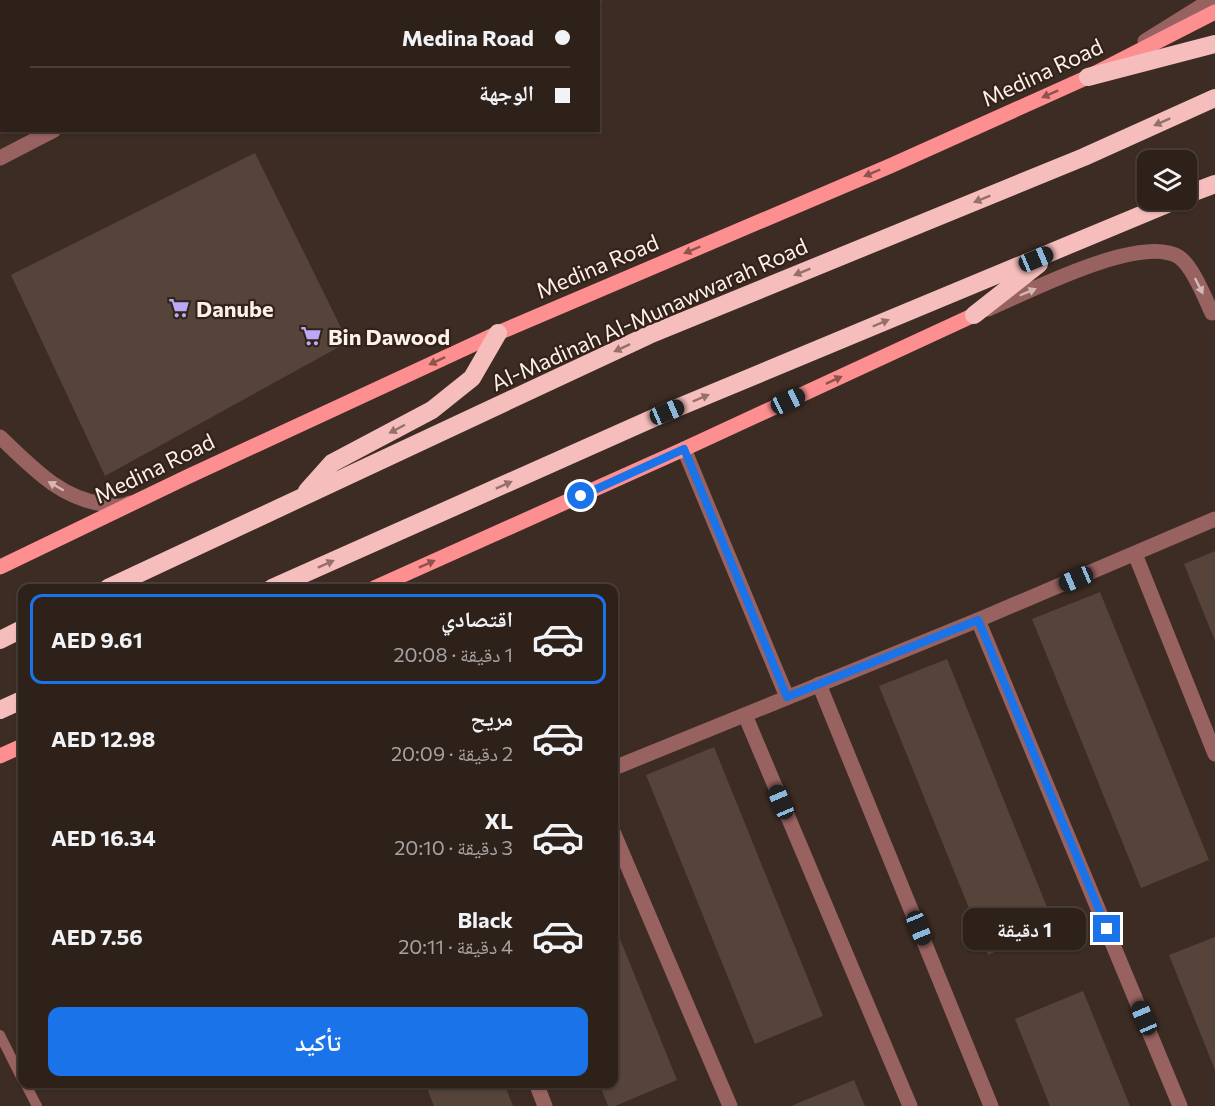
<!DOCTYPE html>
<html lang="ar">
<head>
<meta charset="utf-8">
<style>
	body { margin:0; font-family:Commissioner,"Noto Naskh Arabic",sans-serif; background:#362923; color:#f1f3f6; direction:rtl; height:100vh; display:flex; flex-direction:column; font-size:22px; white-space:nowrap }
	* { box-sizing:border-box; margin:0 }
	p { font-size:20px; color:#a7a3a2 }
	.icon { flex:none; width:33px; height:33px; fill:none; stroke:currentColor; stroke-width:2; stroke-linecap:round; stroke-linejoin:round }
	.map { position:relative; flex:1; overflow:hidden; direction:ltr }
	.sheet { position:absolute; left:18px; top:584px; width:600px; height:504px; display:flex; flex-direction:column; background:#2e211a; border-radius:12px; box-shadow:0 2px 4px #0004,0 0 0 2px #493e39; direction:rtl }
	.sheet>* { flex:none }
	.banner { position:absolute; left:0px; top:0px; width:600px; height:132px; box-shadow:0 2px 4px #0004,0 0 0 2px #493e39; direction:rtl; display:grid; align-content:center; height:132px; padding:0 30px; background:#2e211a }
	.buttons { position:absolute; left:1137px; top:150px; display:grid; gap:12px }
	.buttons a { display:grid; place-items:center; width:60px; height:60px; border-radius:12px; background:#2e211a; box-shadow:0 2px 4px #0004,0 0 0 2px #493e39; font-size:30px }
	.end { position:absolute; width:27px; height:27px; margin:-14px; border:8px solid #1a73e8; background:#fff; box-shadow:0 0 0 3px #fff }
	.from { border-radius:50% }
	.bubble { position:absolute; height:42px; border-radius:12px; background:#2e211a; box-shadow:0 2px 4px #0004,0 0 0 2px #493e39; font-size:20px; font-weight:700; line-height:42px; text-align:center; direction:rtl }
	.car { position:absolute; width:18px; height:36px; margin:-18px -9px; border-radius:8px; box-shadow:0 0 4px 2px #0007; background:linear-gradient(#222 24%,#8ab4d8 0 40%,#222 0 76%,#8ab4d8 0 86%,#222 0) }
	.banner b { display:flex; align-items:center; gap:21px; height:57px; font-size:22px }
	.banner b+b { border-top:2px solid #493e39 }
	.banner i { width:15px; height:15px; background:#f1f3f6 }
	ul { padding:10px 0 0; list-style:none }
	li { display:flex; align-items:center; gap:18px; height:90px; margin:0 12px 9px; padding:0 18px; border:3px solid transparent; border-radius:12px }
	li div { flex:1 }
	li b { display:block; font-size:22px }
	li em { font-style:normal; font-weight:700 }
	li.active { border-color:#1a73e8 }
	li>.icon { width:54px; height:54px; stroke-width:1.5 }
	.button { display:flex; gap:12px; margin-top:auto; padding:12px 30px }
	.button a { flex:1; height:69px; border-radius:12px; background:#1a73e8; color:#fff; font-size:24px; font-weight:700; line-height:69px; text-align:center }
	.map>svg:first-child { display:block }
	.building { fill:#56443a }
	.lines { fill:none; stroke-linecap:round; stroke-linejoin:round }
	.service { stroke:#986261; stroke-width:10 }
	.minor { stroke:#986261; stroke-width:15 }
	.tertiary { stroke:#986261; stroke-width:15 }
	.primary { stroke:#fe8f90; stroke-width:15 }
	.motorway { stroke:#f5bebd; stroke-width:18 }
	.oneway { fill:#8e534f }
	.oneway2 { fill:#94706b }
	.oneway3 { fill:#d5b8b4 }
	.route { stroke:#1a73e8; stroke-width:8 }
	.labels { text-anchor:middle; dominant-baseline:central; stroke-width:4.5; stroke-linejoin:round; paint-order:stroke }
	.street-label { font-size:22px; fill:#fdf1eb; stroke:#332219 }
	.poi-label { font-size:22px; font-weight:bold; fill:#fdf1eb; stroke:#332219; text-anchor:start }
</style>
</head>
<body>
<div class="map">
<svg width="1215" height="1106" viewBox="0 0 1215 1106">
	<rect width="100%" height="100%" fill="#3d2c23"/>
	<g class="building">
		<polygon points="255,153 348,342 105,476 11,275"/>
		<polygon points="1215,551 1215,641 1184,564"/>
		<polygon points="1100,592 1209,860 1141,888 1032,619"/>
		<polygon points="947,659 1055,927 988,955 879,686"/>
		<polygon points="714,747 823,1016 755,1044 646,775"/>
		<polygon points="614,924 677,1080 615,1106 608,1106 599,1083 614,1083"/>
		<polygon points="1215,937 1215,1070 1169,955"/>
		<polygon points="1083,991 1130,1106 1050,1106 1015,1019"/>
		<polygon points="854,1080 865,1106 791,1106"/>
		<polygon points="425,1083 504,1083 513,1106 434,1106"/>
	</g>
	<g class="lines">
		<g class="service">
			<polyline points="0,1035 22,1079"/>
			<polyline points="25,1083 37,1106"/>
		</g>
		<g class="minor">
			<polyline points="31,0 32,2"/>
			<polyline points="309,2 312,0"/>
			<polyline points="0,158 54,130"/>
			<path d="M988,309C1028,292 1141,233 1179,257C1193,267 1205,298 1212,313"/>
			<path d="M0,437C31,466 59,498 103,504C113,506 120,508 130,503"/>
			<polyline points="684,449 787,697"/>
			<polyline points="1135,554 1215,754"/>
			<polyline points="978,620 1180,1106"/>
			<polyline points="819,684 991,1106"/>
			<polyline points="745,715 910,1106"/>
			<polyline points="614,768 978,620 1215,519"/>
			<polyline points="614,834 730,1106"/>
			<polyline points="536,1083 545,1106"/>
		</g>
		<polyline class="tertiary" points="1145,41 1211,0"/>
		<g class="primary">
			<polyline points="0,567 187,477 498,333 890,166 1088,77 1215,12"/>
			<polyline points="374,588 684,449 974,315"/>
			<polyline points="0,756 22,746"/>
		</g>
		<g class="motorway">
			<polyline points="1088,77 1215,44"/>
			<polyline points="1186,195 1215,184"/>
			<polyline points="974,315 1039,264"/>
			<polyline points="307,491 332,463 432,410 472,378 498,333"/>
			<polyline points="108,588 649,335 1084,157 1215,98"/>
			<polyline points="272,588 667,412 1177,200"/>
			<polyline points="0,640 22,629"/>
			<polyline points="0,710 22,700"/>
		</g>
	</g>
	<defs><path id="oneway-solid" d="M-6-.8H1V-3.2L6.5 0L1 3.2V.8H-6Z" transform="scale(1.5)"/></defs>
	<g class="oneway">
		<use href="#oneway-solid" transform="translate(1050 94) rotate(156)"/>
		<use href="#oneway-solid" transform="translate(872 173) rotate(157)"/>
		<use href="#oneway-solid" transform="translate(692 250) rotate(157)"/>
		<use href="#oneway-solid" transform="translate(437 361) rotate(155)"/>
		<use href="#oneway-solid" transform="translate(834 380) rotate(-25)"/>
		<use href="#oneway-solid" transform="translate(427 564) rotate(-24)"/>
	</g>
	<g class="oneway2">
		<use href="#oneway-solid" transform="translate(1162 122) rotate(156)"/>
		<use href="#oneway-solid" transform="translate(982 199) rotate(158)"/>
		<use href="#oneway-solid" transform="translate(802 272) rotate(158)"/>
		<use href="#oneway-solid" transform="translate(881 323) rotate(-23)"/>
		<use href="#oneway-solid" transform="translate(622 348) rotate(155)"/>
		<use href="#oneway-solid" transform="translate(701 398) rotate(-23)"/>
		<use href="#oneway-solid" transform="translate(397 429) rotate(152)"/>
		<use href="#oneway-solid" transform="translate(504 485) rotate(-24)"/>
		<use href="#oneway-solid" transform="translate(326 564) rotate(-24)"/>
	</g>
	<g class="oneway3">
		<use href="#oneway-solid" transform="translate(1199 286) rotate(63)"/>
		<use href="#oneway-solid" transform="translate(1028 292) rotate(-23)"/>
		<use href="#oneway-solid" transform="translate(56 486) rotate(-150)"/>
	</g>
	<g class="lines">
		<polyline class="route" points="581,496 684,449 787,697 978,620 1107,929"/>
	</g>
	<defs>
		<g id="supermarket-bare" transform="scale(1.62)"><path d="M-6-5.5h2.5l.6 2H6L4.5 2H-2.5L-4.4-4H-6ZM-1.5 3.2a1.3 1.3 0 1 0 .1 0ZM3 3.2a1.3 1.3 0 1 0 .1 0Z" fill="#baaaf6" stroke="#332219" stroke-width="2.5" paint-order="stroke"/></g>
	</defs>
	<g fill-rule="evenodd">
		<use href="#supermarket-bare" x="179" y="308"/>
		<use href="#supermarket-bare" x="311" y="336"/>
	</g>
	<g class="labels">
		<g class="street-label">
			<text transform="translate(1042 72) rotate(-25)">Medina Road</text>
			<text transform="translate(597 266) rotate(-23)">Medina Road</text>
			<text transform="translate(649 314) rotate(-24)">Al-Madinah Al-Munawwarah Road</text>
			<text transform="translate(154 468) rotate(-26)">Medina Road</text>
		</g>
		<g class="poi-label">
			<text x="196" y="308">Danube</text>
			<text x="328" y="336">Bin Dawood</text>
		</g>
	</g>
</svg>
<div class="buttons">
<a><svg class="icon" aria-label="layers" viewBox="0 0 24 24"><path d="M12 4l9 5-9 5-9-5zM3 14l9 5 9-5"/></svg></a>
</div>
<i class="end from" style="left:581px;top:496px"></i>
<i class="end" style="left:1107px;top:929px"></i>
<div class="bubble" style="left:963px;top:908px;width:123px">1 دقيقة</div>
<i class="car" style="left:1036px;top:259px;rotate:67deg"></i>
<i class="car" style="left:788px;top:401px;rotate:65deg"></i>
<i class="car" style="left:667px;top:412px;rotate:67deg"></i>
<i class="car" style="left:1076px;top:579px;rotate:247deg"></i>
<i class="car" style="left:781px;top:802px;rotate:337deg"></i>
<i class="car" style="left:919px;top:928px;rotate:158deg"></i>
<i class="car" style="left:1144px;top:1018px;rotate:337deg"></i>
<div class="banner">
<b><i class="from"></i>Medina Road</b>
<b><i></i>الوجهة</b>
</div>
<section class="sheet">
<ul>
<li class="active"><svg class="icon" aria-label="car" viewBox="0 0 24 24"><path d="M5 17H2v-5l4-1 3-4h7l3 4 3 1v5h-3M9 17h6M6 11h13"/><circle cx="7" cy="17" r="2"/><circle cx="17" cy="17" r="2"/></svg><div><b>اقتصادي</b><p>1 دقيقة · 20:08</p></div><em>AED 9.61</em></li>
<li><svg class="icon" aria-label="car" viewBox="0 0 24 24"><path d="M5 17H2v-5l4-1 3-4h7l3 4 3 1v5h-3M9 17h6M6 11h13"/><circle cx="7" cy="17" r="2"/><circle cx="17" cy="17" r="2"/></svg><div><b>مريح</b><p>2 دقيقة · 20:09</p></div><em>AED 12.98</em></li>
<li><svg class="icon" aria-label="car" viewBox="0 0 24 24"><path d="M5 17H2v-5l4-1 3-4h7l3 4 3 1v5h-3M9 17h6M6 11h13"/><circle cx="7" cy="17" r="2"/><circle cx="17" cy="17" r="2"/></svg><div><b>XL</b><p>3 دقيقة · 20:10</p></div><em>AED 16.34</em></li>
<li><svg class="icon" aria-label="car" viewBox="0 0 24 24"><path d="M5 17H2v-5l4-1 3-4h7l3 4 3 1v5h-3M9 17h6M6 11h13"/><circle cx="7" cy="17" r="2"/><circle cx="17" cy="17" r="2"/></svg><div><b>Black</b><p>4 دقيقة · 20:11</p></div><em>AED 7.56</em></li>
</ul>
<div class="button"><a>تأكيد</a></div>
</section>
</div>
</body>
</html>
